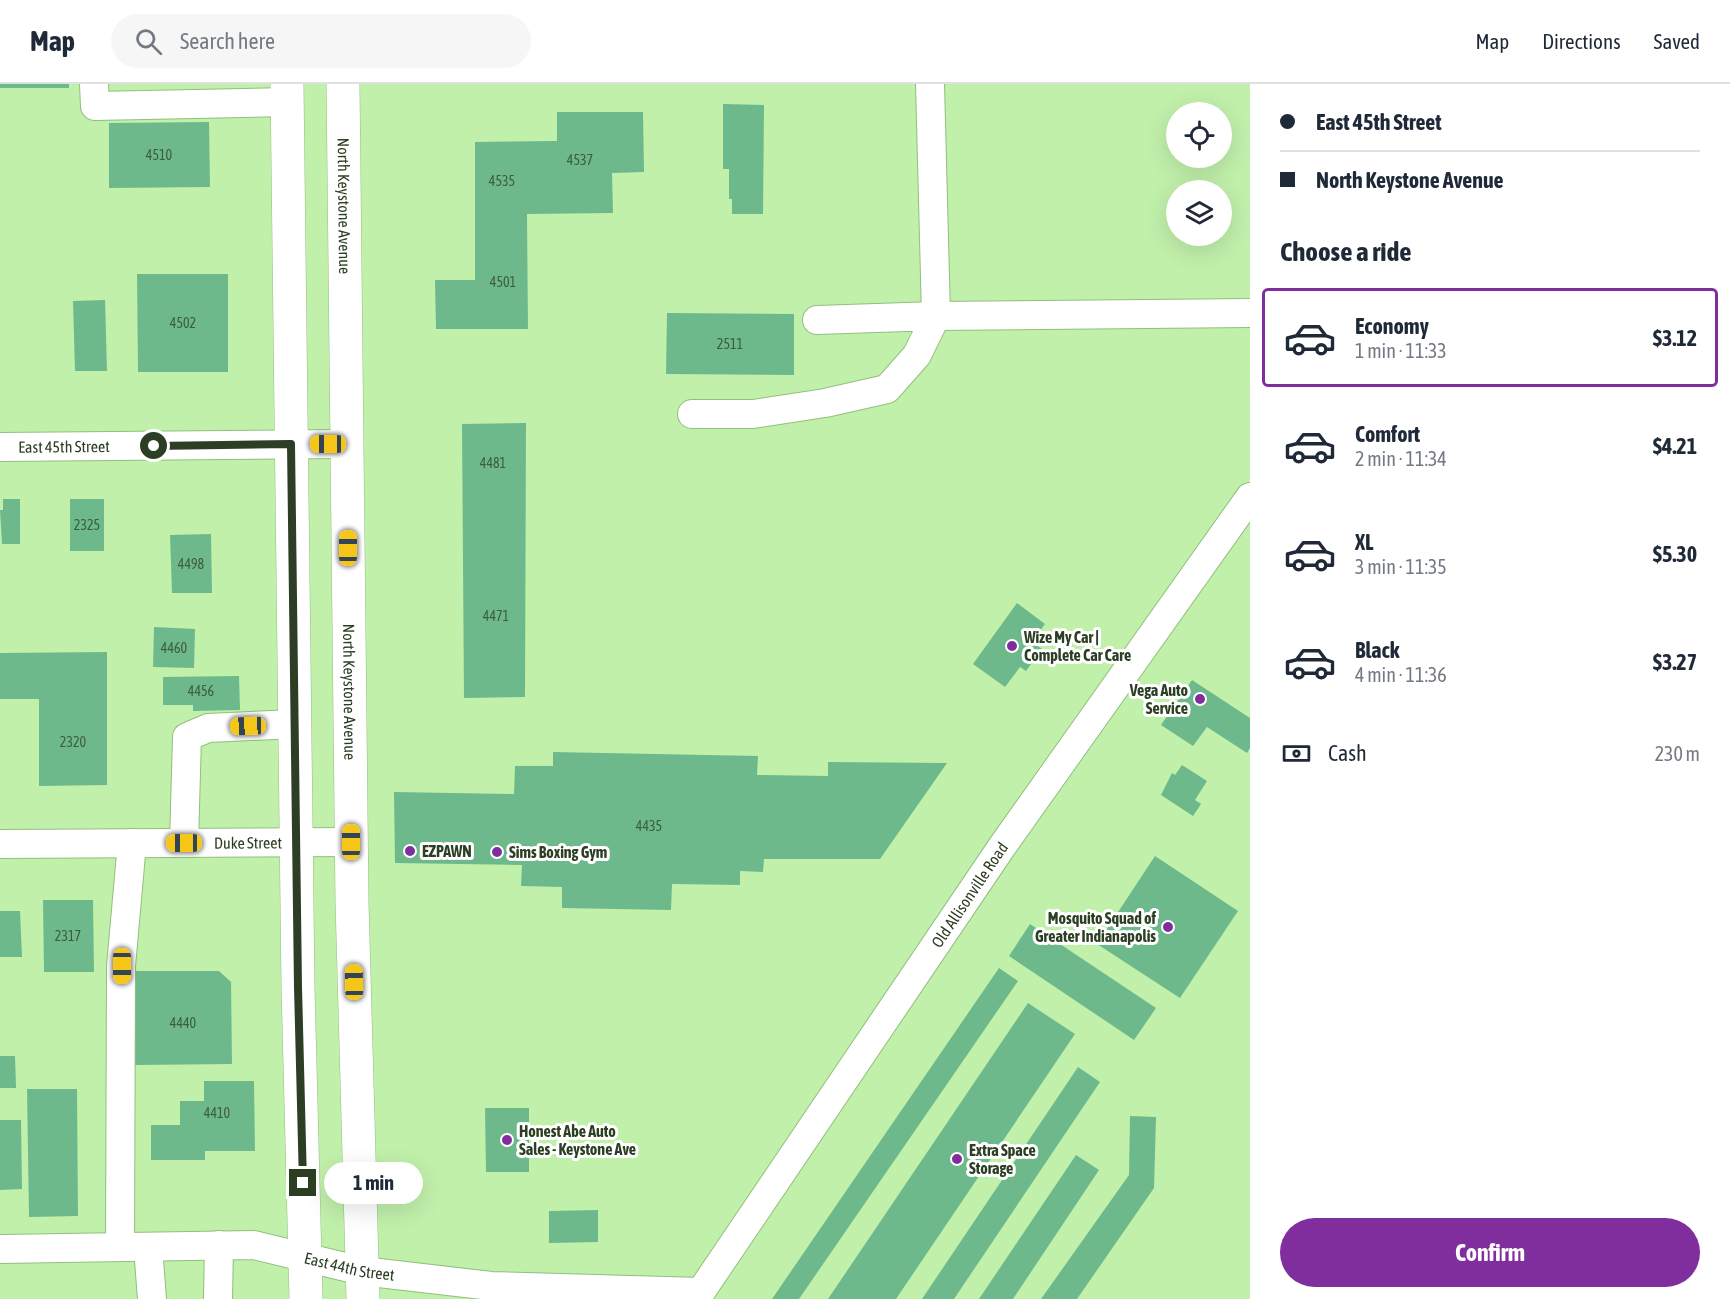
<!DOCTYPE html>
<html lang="en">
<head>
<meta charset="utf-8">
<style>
	body { margin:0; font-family:"Asap Condensed",sans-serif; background:#f6f6f7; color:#1f2937; height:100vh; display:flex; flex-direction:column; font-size:22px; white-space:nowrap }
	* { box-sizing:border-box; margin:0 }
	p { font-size:20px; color:#747a83 }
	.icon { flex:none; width:33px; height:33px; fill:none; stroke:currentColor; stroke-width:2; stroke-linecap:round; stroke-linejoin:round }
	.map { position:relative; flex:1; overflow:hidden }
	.side { display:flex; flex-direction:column; background:#fff; width:480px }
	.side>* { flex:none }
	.banner { display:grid; align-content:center; height:132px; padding:0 30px; background:#fff }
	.fabs { position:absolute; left:1166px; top:18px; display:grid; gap:12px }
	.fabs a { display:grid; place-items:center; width:66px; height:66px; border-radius:50%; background:#fff; box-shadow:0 6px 24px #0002; font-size:30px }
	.end { position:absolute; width:27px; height:27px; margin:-14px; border:8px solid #2c3e23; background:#fff; box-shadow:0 0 0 3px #fff }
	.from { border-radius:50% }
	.bubble { position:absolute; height:42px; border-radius:21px; background:#fff; box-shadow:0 6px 24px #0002; font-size:20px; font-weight:700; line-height:42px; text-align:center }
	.car { position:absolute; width:18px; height:36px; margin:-18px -9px; border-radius:8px; box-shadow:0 0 4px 2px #0007; background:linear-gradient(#f5c518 24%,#345 0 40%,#f5c518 0 76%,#345 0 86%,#f5c518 0) }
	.banner b { display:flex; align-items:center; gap:21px; height:57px; font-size:22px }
	.banner b+b { border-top:2px solid #e0e1e3 }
	.banner i { width:15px; height:15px; background:#1f2937 }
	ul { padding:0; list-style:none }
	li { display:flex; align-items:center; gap:18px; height:99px; margin:0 12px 9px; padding:0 18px; border:3px solid transparent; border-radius:6px }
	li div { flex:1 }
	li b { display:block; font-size:22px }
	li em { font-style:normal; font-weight:700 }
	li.current { border-color:#802e9d }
	li>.icon { width:54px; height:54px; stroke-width:1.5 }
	h2 { padding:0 30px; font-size:27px; line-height:72px }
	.pay { display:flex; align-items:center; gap:15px; height:66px; padding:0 30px; font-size:22px }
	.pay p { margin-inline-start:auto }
	.button { display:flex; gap:12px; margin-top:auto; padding:12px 30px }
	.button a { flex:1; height:69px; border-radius:36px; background:#802e9d; color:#fff; font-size:24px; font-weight:700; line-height:69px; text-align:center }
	header { display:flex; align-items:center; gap:36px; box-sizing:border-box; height:84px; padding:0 30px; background:#fff; border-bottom:2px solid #e0e1e3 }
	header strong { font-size:28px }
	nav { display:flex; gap:33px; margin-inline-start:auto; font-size:21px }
	.search { width:420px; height:54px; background:#f6f6f7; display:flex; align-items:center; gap:15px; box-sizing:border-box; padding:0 21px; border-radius:33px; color:#747a83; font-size:22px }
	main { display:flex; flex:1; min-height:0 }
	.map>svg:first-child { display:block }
	.building { fill:#6db98b }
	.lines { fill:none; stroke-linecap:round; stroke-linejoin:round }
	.minor-casing { stroke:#92bf7d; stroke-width:30 }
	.major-casing { stroke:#92bf7d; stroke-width:34 }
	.minor { stroke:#fff; stroke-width:28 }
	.major { stroke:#fff; stroke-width:33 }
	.route { stroke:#2c3e23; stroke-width:8 }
	.poi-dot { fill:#802e9d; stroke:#fff; stroke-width:2 }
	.labels { text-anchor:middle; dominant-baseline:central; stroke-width:6; stroke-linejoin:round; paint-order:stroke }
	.number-label { font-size:14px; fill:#3c5d3d }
	.street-label { font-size:16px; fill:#2c3e23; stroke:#fff }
	.poi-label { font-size:16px; font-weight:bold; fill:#2c3e23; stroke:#fff; text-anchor:start }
</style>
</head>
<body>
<header>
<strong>Map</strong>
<div class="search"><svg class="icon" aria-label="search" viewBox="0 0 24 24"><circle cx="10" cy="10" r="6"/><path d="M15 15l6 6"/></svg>Search here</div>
<nav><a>Map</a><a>Directions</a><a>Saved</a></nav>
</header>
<main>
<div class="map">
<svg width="1250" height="1215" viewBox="0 0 1250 1215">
	<rect width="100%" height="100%" fill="#c1f0ab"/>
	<g class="building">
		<rect x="0" y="0" width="69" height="4"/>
		<polygon points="723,20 764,21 763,130 732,130 732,115 729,115 729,85 723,85"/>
		<polygon points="557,28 643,28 644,88 612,89 613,129 527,130 528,245 436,245 435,196 475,196 475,58 557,57"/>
		<polygon points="209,38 210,103 109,104 109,39"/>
		<polygon points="137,190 228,190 228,288 138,288"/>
		<polygon points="105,216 107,287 75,287 73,217"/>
		<polygon points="667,229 794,230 794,291 666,290"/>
		<polygon points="526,339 525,613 464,614 462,340"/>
		<polygon points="3,415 20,415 20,460 2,460 0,426 3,426"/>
		<rect x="70" y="415" width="34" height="52"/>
		<polygon points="211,450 212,509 172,509 170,451"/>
		<polygon points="1017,519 1045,540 1032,558 1042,565 1026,587 1020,583 1005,603 973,580"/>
		<polygon points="154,543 195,545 194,584 153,583"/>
		<polygon points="107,568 107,701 39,702 39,615 0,615 0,569"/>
		<polygon points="239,592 240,626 193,627 193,621 163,621 163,593"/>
		<polygon points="1192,596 1250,634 1250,664 1247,669 1207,643 1193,662 1161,641"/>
		<polygon points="553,668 758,672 757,691 828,692 828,678 947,679 880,775 764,775 763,788 740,787 740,801 672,800 671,826 562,824 562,803 521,802 522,781 395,779 394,708 514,710 515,682 553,682"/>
		<polygon points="1182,681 1207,697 1195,716 1201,720 1193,732 1161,711 1172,689 1175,691"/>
		<polygon points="1155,772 1238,827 1180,914 1097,860"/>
		<polygon points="43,816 93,816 94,888 44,888"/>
		<polygon points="0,827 20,827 22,873 0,873"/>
		<polygon points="1030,840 1156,924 1134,956 1009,872"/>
		<polygon points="999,884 1018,897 799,1215 772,1215"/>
		<polygon points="135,887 219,887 231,898 232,980 135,981"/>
		<polygon points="1028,919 1075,950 896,1215 828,1215"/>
		<polygon points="0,972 15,972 16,1004 0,1004"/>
		<polygon points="1078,983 1100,998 954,1215 922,1215"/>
		<polygon points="204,997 254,997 255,1067 205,1067 205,1076 151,1076 151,1041 180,1041 180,1017 204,1017"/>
		<polygon points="27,1005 77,1005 78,1132 29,1133"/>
		<polygon points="485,1024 529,1024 529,1088 486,1088"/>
		<polygon points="1130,1032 1156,1033 1154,1104 1077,1215 1041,1215 1129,1091"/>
		<polygon points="0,1036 21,1036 22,1105 0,1106"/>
		<polygon points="1076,1071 1099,1086 1013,1215 979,1215"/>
		<polygon points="598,1126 598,1158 549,1159 549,1127"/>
	</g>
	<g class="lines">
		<g class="minor-casing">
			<g id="minor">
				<polyline points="94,0 95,22 288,18"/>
				<polyline points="930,0 936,232 1250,229"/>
				<polyline points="692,330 753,330 825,319 887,305 917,271 936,232 817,236"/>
				<path id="s1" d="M0,363L346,360"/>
				<polyline points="184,759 187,653 208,644 295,640"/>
				<path id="s2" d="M0,760L351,758"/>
				<polyline points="120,1163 121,882 132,759"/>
				<polyline points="148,1163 152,1215"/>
				<path id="s3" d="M0,1165L254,1161L362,1187L491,1202L701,1208"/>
				<polyline points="218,1215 219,1161"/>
				<path id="s4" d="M696,1215L1001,764L1250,413"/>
			</g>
		</g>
		<g class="major-casing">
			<g id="major">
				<polyline points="287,0 298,903 306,1215"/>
				<path id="s5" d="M343,0L352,818L363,1215"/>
			</g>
		</g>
		<use href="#minor" class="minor"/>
		<use href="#major" class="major"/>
	</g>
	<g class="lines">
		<polyline class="route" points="154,362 291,360 298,903 303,1099"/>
	</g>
	<g class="poi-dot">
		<circle cx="1012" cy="562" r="6"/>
		<circle cx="1200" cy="615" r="6"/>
		<circle cx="410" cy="767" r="6"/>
		<circle cx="497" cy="768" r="6"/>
		<circle cx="1168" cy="843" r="6"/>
		<circle cx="507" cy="1056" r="6"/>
		<circle cx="957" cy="1075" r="6"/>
	</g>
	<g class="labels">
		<g class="number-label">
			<text x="159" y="71">4510</text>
			<text x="580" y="76">4537</text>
			<text x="502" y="97">4535</text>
			<text x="503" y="198">4501</text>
			<text x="183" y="239">4502</text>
			<text x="730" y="260">2511</text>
			<text x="493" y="379">4481</text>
			<text x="87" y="441">2325</text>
			<text x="191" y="480">4498</text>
			<text x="496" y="532">4471</text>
			<text x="174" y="564">4460</text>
			<text x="201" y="607">4456</text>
			<text x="73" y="658">2320</text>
			<text x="649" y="742">4435</text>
			<text x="68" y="852">2317</text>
			<text x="183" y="939">4440</text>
			<text x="217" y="1029">4410</text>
		</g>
		<g class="street-label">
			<text stroke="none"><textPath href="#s5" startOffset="122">North Keystone Avenue</textPath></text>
			<text stroke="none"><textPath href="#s1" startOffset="64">East 45th Street</textPath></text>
			<text stroke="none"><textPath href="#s5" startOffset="608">North Keystone Avenue</textPath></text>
			<text stroke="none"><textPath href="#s2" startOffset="248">Duke Street</textPath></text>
			<text stroke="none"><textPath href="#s4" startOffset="488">Old Allisonville Road</textPath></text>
			<text stroke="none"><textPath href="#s3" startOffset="352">East 44th Street</textPath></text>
		</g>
		<g class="poi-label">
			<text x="1024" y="553">Wize My Car |<tspan x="1024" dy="18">Complete Car Care</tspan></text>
			<text x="1188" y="606" text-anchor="end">Vega Auto<tspan x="1188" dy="18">Service</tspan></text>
			<text x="422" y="767">EZPAWN</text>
			<text x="509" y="768">Sims Boxing Gym</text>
			<text x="1156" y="834" text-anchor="end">Mosquito Squad of<tspan x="1156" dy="18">Greater Indianapolis</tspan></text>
			<text x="519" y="1047">Honest Abe Auto<tspan x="519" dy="18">Sales - Keystone Ave</tspan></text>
			<text x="969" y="1066">Extra Space<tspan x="969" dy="18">Storage</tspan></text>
		</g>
	</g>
</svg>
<div class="fabs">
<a><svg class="icon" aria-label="locate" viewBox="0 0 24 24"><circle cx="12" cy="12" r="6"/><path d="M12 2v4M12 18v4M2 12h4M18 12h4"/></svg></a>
<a><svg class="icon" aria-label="layers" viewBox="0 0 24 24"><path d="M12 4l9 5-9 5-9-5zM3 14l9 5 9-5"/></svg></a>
</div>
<i class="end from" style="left:154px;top:362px"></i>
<i class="end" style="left:303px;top:1099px"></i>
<div class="bubble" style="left:324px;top:1078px;width:99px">1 min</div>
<i class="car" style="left:328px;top:360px;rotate:270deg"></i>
<i class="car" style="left:348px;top:464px;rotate:0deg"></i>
<i class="car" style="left:248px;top:642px;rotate:268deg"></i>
<i class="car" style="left:351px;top:758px;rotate:0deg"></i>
<i class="car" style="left:184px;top:759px;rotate:270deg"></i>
<i class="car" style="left:122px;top:882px;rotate:180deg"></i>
<i class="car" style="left:354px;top:898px;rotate:359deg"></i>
</div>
<section class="side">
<div class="banner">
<b><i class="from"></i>East 45th Street</b>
<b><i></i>North Keystone Avenue</b>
</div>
<h2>Choose a ride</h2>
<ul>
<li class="current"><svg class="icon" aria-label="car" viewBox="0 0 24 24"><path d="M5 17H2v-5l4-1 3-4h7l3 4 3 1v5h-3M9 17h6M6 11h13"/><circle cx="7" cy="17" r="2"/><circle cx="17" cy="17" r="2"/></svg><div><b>Economy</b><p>1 min · 11:33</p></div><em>$3.12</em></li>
<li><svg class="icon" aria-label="car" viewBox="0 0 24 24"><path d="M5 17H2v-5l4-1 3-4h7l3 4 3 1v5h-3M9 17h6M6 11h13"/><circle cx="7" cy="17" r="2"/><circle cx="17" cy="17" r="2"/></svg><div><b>Comfort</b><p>2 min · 11:34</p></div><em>$4.21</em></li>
<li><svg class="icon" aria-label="car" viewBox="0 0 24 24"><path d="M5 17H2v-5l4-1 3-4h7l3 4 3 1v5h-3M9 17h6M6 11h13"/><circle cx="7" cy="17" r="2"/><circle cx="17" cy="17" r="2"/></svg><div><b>XL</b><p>3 min · 11:35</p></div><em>$5.30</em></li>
<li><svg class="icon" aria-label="car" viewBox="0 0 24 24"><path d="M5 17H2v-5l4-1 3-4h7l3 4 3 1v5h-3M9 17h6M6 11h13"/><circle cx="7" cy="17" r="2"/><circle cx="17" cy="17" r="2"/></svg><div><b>Black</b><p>4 min · 11:36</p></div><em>$3.27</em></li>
</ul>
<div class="pay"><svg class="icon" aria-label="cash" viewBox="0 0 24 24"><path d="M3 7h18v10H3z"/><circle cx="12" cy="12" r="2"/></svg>Cash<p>230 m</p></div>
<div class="button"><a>Confirm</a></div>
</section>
</main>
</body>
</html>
